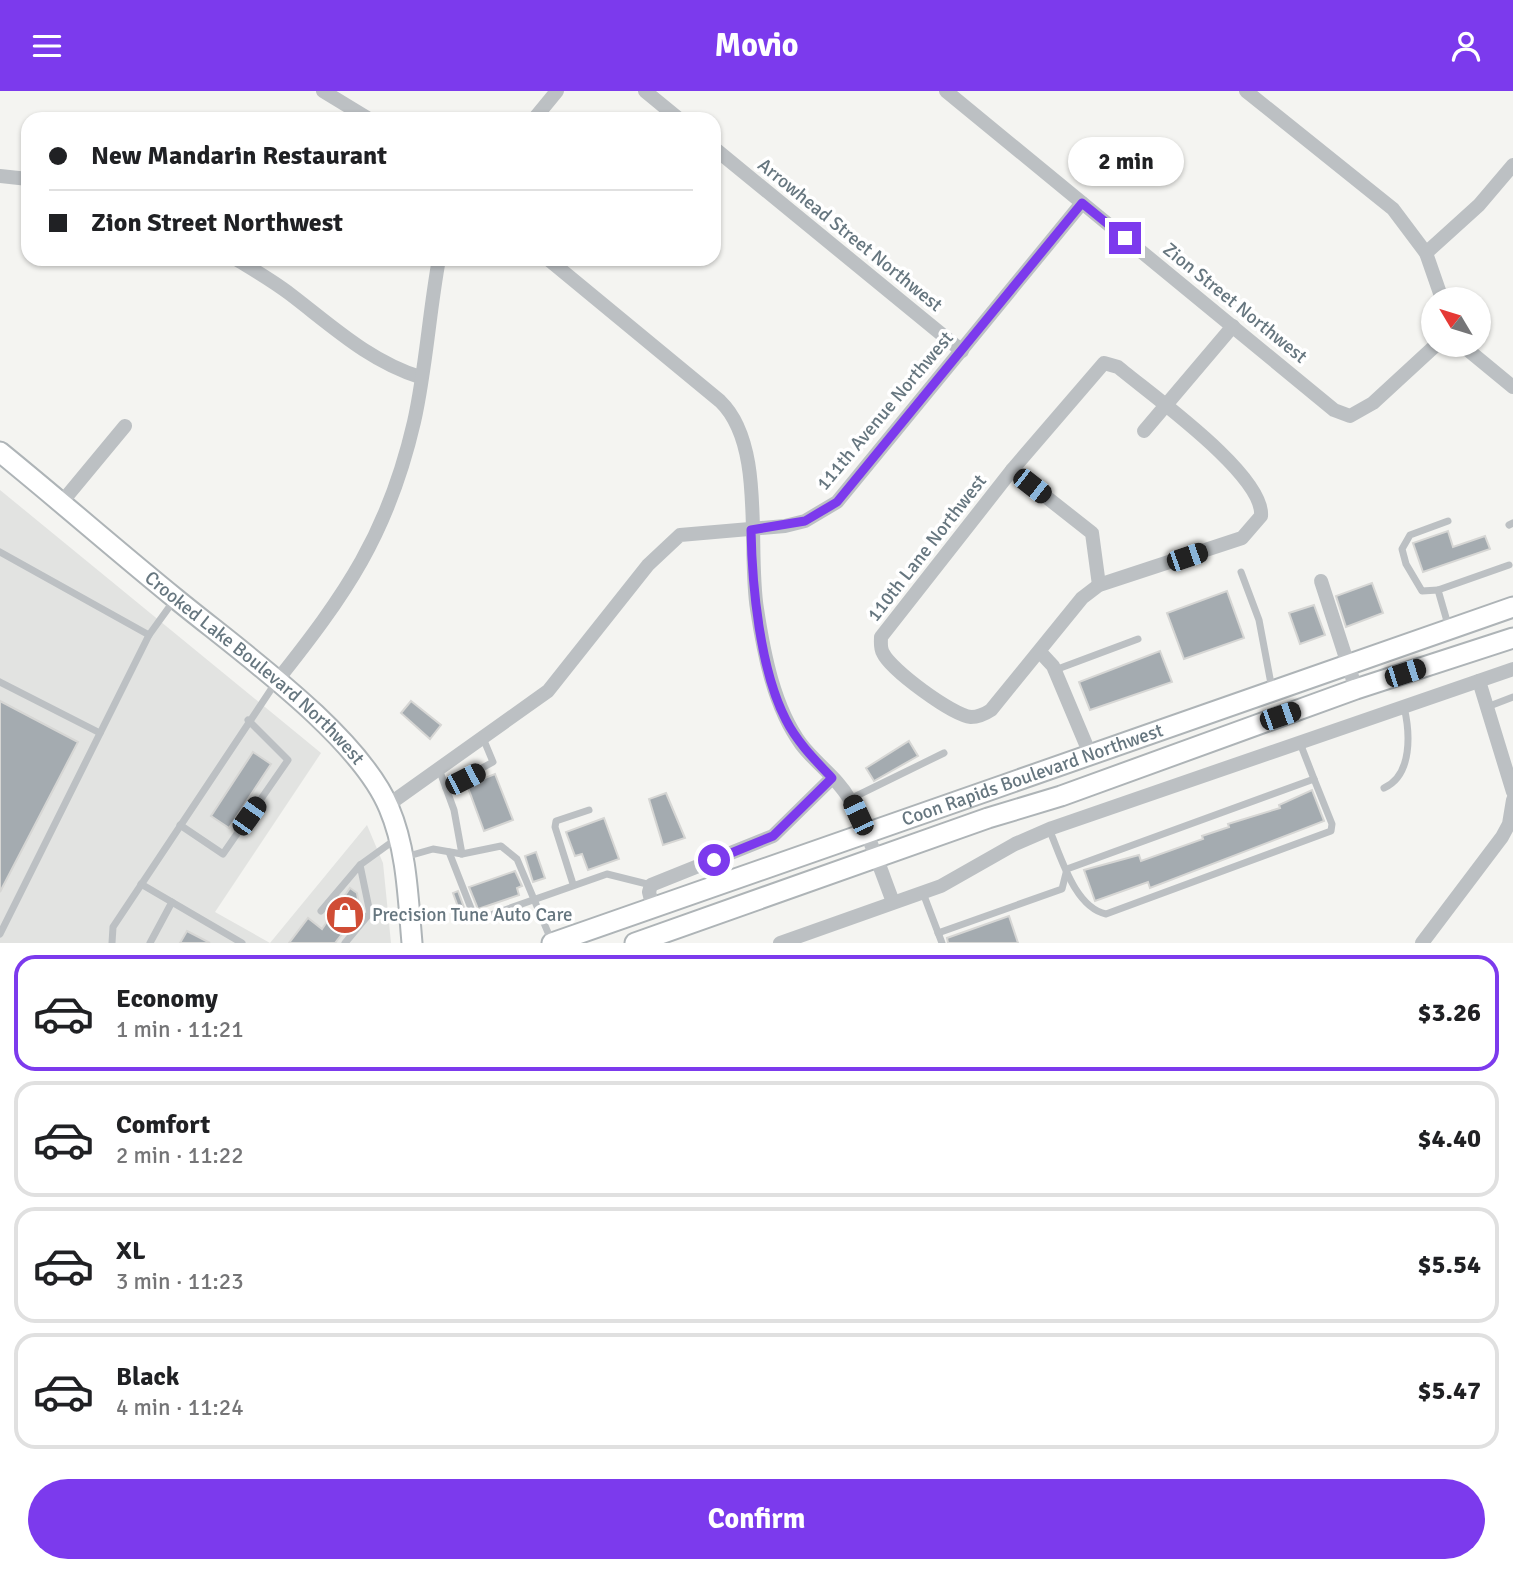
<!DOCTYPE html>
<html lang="en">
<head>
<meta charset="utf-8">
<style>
	body { margin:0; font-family:Signika,sans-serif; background:#f6f6f6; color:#202124; height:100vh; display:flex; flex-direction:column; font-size:26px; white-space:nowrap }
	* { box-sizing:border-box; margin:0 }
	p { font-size:23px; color:#757577 }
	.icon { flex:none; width:38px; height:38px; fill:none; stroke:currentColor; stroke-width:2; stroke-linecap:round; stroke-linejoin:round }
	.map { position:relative; height:852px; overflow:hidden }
	.sheet { display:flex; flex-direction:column; background:#fff; flex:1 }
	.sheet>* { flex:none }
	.banner { position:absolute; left:21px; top:21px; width:700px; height:154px; border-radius:21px; box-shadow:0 2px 5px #0004; display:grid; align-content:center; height:154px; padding:0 28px; background:#fff }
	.needle { width:46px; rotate:308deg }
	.fabs { position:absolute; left:1421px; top:196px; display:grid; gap:14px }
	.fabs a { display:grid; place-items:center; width:70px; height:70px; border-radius:50%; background:#fff; box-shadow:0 2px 5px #0004; font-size:35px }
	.end { position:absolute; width:32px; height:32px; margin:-16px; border:9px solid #7c3aed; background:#fff; box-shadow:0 0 0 4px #fff }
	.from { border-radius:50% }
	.bubble { position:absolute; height:49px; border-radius:24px; background:#fff; box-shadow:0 2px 5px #0004; font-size:23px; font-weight:800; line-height:49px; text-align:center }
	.car { position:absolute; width:21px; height:42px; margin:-21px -10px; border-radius:9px; box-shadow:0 0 5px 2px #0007; background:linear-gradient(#222 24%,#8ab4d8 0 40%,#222 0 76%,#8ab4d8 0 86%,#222 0) }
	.banner b { display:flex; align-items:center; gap:24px; height:66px; font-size:26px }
	.banner b+b { border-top:2px solid #e0e0e0 }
	.banner i { width:18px; height:18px; background:#202124 }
	ul { padding:12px 0 0; list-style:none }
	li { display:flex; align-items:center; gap:21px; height:116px; margin:0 14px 10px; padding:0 14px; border:4px solid #e0e0e0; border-radius:21px }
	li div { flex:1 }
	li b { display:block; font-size:26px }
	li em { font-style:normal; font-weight:800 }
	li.active { border-color:#7c3aed }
	li>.icon { width:63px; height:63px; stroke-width:1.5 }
	.primary-button { display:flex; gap:14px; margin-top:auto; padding:14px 28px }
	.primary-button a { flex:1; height:80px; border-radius:42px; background:#7c3aed; color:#fff; font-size:28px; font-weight:800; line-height:80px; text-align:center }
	header { display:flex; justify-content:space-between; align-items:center; height:91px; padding:0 28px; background:#7c3aed; color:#fff; font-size:32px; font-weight:800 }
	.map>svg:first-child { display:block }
	.built { fill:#e2e3e1 }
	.building { fill:#a4abb0; stroke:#d6d6d4; stroke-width:2 }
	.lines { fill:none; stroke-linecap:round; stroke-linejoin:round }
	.secondary-casing { stroke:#aeb4b7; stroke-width:23 }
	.lane { stroke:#bcc0c3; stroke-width:7 }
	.street { stroke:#bcc0c3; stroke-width:14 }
	.secondary { stroke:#fff; stroke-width:19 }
	.route { stroke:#7c3aed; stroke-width:9 }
	.labels { text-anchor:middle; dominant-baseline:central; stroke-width:7; stroke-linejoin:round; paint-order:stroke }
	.street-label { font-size:19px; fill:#66767f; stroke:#fff }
	.poi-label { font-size:19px; fill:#66767f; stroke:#fff; text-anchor:start }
</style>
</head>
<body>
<header><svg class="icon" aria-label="menu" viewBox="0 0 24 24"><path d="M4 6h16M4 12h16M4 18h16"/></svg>Movio<svg class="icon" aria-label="person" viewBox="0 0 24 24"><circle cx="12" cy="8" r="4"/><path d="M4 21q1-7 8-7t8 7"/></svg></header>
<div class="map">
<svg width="1513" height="852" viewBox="0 0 1513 852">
	<rect width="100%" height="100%" fill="#f4f4f1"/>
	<polygon class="built" points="0,399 321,662 215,821 270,852 367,734 383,772 391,852 0,852"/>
	<g class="building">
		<polygon points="1448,440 1453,456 1485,445 1490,458 1423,481 1413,452"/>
		<polygon points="1372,492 1383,522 1346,536 1336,505"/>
		<polygon points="1227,500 1244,547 1184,568 1167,522"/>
		<polygon points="1314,514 1325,544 1300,553 1289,522"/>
		<polygon points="1160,560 1172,591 1090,619 1079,591"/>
		<polygon points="0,610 78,651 0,801"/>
		<polygon points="411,610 441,634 430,648 401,622"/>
		<polygon points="909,650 918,665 874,690 866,677"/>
		<polygon points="253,661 271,673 229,737 211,725"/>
		<polygon points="495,683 513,729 484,740 467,694"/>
		<polygon points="1312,699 1324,730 1150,797 1148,791 1095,810 1084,779 1139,764 1141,770 1203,748 1202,745 1229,736 1228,733 1280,717 1279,714"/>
		<polygon points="666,702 685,747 663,754 649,708"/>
		<polygon points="604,727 619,768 588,779 582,763 575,765 566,741"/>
		<polygon points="536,761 545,787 533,791 525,765"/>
		<polygon points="515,780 522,795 517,797 519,804 478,818 469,796"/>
		<polygon points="350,797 357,802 360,820 335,852 289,852 308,827 322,838"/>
		<polygon points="458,800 466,822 461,824 453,802"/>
		<polygon points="1009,825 1018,852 948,852 947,847"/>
		<polygon points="187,840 210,852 180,852"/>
	</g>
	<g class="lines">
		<g class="secondary-casing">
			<g id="secondary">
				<path id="s1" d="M0,361C59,409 116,459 175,507C237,558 359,644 389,717C407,759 408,807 412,852"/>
				<path id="s2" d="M552,852L1513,516"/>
				<polyline points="635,852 988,727 1061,705 1356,598 1513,547"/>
			</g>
		</g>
		<g class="lane">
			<polyline points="1509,434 1513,432"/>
			<polyline points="0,461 149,544"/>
			<polyline points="1241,481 1259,529 1272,598"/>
			<polyline points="1438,499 1422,500 1406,473 1402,458 1410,444 1448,430"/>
			<polyline points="1449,537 1438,499 1509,474"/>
			<polyline points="1055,579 1138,548"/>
			<polyline points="0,591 100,642"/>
			<polyline points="1487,616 1513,606"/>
			<polyline points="439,678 454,719 462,763"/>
			<polyline points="446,697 493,671 483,647"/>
			<path d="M1384,697C1413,684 1410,641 1404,616"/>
			<polyline points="850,708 944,662"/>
			<polyline points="180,734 223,763 288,669 248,629"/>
			<path d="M1049,738C1061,765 1074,816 1106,823L1331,740L1332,733L1314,688"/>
			<polyline points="449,761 474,825 479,828 607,783 651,794"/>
			<polyline points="405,766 433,758 462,763 501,755 517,768 552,851"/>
			<polyline points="141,793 242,852"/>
			<polyline points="573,793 555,736 556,730 589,719"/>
			<polyline points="923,802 942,852"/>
			<polyline points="321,820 360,774"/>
			<polyline points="938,842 1062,798 1067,778 1314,688 1300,652"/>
			<polyline points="0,843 149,544 175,508"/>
			<polyline points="112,852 113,836 276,591"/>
			<polyline points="150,852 172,811"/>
			<polyline points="345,852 370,822 360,774 396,748"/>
		</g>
		<g class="street">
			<polyline points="323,0 369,28"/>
			<polyline points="645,0 679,28"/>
			<polyline points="946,0 1334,319 1350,325 1373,312 1436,254"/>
			<polyline points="1246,0 1393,118 1426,162 1442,208"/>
			<polyline points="534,28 557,0"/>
			<polyline points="714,57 962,260"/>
			<polyline points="0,85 28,88"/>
			<polyline points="1426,162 1479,114 1513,74"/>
			<path d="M236,168C254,179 273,190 290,203C332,235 369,270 420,286"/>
			<path d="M548,168L720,310C766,354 747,457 757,518C764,564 774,616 801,653C816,673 838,687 850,709C868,740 880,777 893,811"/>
			<polyline points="1462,254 1513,296"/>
			<path d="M1104,272L1118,276C1150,303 1265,384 1261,425L1242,447L1099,494L1082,507L991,619C985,623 979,626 971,626C952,624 891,579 883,562C880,557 881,551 881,546L1012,379Z"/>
			<polyline points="1144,340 1233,235"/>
			<polyline points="1012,379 1092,442 1099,494"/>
			<polyline points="62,411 125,335"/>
			<polyline points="1321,490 1356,598"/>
			<polyline points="1040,561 1053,575 1090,663"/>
			<polyline points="1479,590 1513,701"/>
			<path d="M276,591C346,503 388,443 414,331C426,278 429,222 439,168"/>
			<polyline points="388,714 548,600 648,474 680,444 785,435 805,430 837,411 1082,112"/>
			<polyline points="653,817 649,801 651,794 773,745 832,687"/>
			<polyline points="780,852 941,795 1015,753 1052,737 1513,578"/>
			<polyline points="1422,852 1502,746 1509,733 1513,709"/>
		</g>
		<use href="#secondary" class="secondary"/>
	</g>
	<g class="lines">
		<path class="route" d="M714,769L773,745L832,687C815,669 797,651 786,629C760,579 752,495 751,439L805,430L837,411L1082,112L1125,147"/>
	</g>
	<defs>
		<g id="shop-disc" transform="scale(2.0125)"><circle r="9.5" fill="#d04d35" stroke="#fff"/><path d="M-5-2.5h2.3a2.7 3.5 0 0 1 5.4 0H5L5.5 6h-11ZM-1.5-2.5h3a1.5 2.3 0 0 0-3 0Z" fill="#fff"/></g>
	</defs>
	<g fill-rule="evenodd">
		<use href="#shop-disc" x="345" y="824"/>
	</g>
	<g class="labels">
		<g class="street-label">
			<text transform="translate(850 144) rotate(39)">Arrowhead Street Northwest</text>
			<text transform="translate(1235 212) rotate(39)">Zion Street Northwest</text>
			<text transform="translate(885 320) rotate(-50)">111th Avenue Northwest</text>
			<text transform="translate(927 457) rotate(-52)">110th Lane Northwest</text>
			<text stroke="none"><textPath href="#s1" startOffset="334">Crooked Lake Boulevard Northwest</textPath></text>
			<text stroke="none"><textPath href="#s2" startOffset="509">Coon Rapids Boulevard Northwest</textPath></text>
		</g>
		<g class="poi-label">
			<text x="372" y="824">Precision Tune Auto Care</text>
		</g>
	</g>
</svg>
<div class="fabs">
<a><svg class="needle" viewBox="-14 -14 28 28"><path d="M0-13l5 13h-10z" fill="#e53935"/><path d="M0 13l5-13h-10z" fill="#757577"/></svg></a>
</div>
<i class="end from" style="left:714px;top:769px"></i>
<i class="end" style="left:1125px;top:147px"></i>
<div class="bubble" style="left:1068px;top:46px;width:116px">2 min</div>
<i class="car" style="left:1032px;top:395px;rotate:128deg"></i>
<i class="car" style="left:1187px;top:466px;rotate:71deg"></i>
<i class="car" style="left:1405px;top:582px;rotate:72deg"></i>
<i class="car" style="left:1280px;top:625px;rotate:71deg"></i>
<i class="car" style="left:465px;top:688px;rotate:63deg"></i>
<i class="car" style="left:858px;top:724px;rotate:335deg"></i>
<i class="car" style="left:249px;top:725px;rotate:35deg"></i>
<div class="banner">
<b><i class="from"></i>New Mandarin Restaurant</b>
<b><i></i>Zion Street Northwest</b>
</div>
</div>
<section class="sheet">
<ul>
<li class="active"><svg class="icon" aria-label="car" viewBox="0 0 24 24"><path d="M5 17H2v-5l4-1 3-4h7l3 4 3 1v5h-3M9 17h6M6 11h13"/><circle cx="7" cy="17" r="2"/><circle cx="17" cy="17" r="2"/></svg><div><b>Economy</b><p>1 min · 11:21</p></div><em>$3.26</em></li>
<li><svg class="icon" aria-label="car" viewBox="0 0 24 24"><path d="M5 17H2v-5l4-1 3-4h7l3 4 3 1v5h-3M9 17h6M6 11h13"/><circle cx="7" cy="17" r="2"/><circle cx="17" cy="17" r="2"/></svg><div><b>Comfort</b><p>2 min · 11:22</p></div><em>$4.40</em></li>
<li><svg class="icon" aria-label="car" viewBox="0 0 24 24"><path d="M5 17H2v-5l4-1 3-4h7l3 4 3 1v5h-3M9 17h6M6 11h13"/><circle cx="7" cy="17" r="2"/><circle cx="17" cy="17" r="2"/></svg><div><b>XL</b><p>3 min · 11:23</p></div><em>$5.54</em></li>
<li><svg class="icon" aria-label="car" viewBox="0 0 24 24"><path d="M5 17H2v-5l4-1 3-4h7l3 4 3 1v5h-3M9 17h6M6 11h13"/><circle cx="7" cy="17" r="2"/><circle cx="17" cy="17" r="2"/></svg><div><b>Black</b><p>4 min · 11:24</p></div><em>$5.47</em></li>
</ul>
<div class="primary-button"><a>Confirm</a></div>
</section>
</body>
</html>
